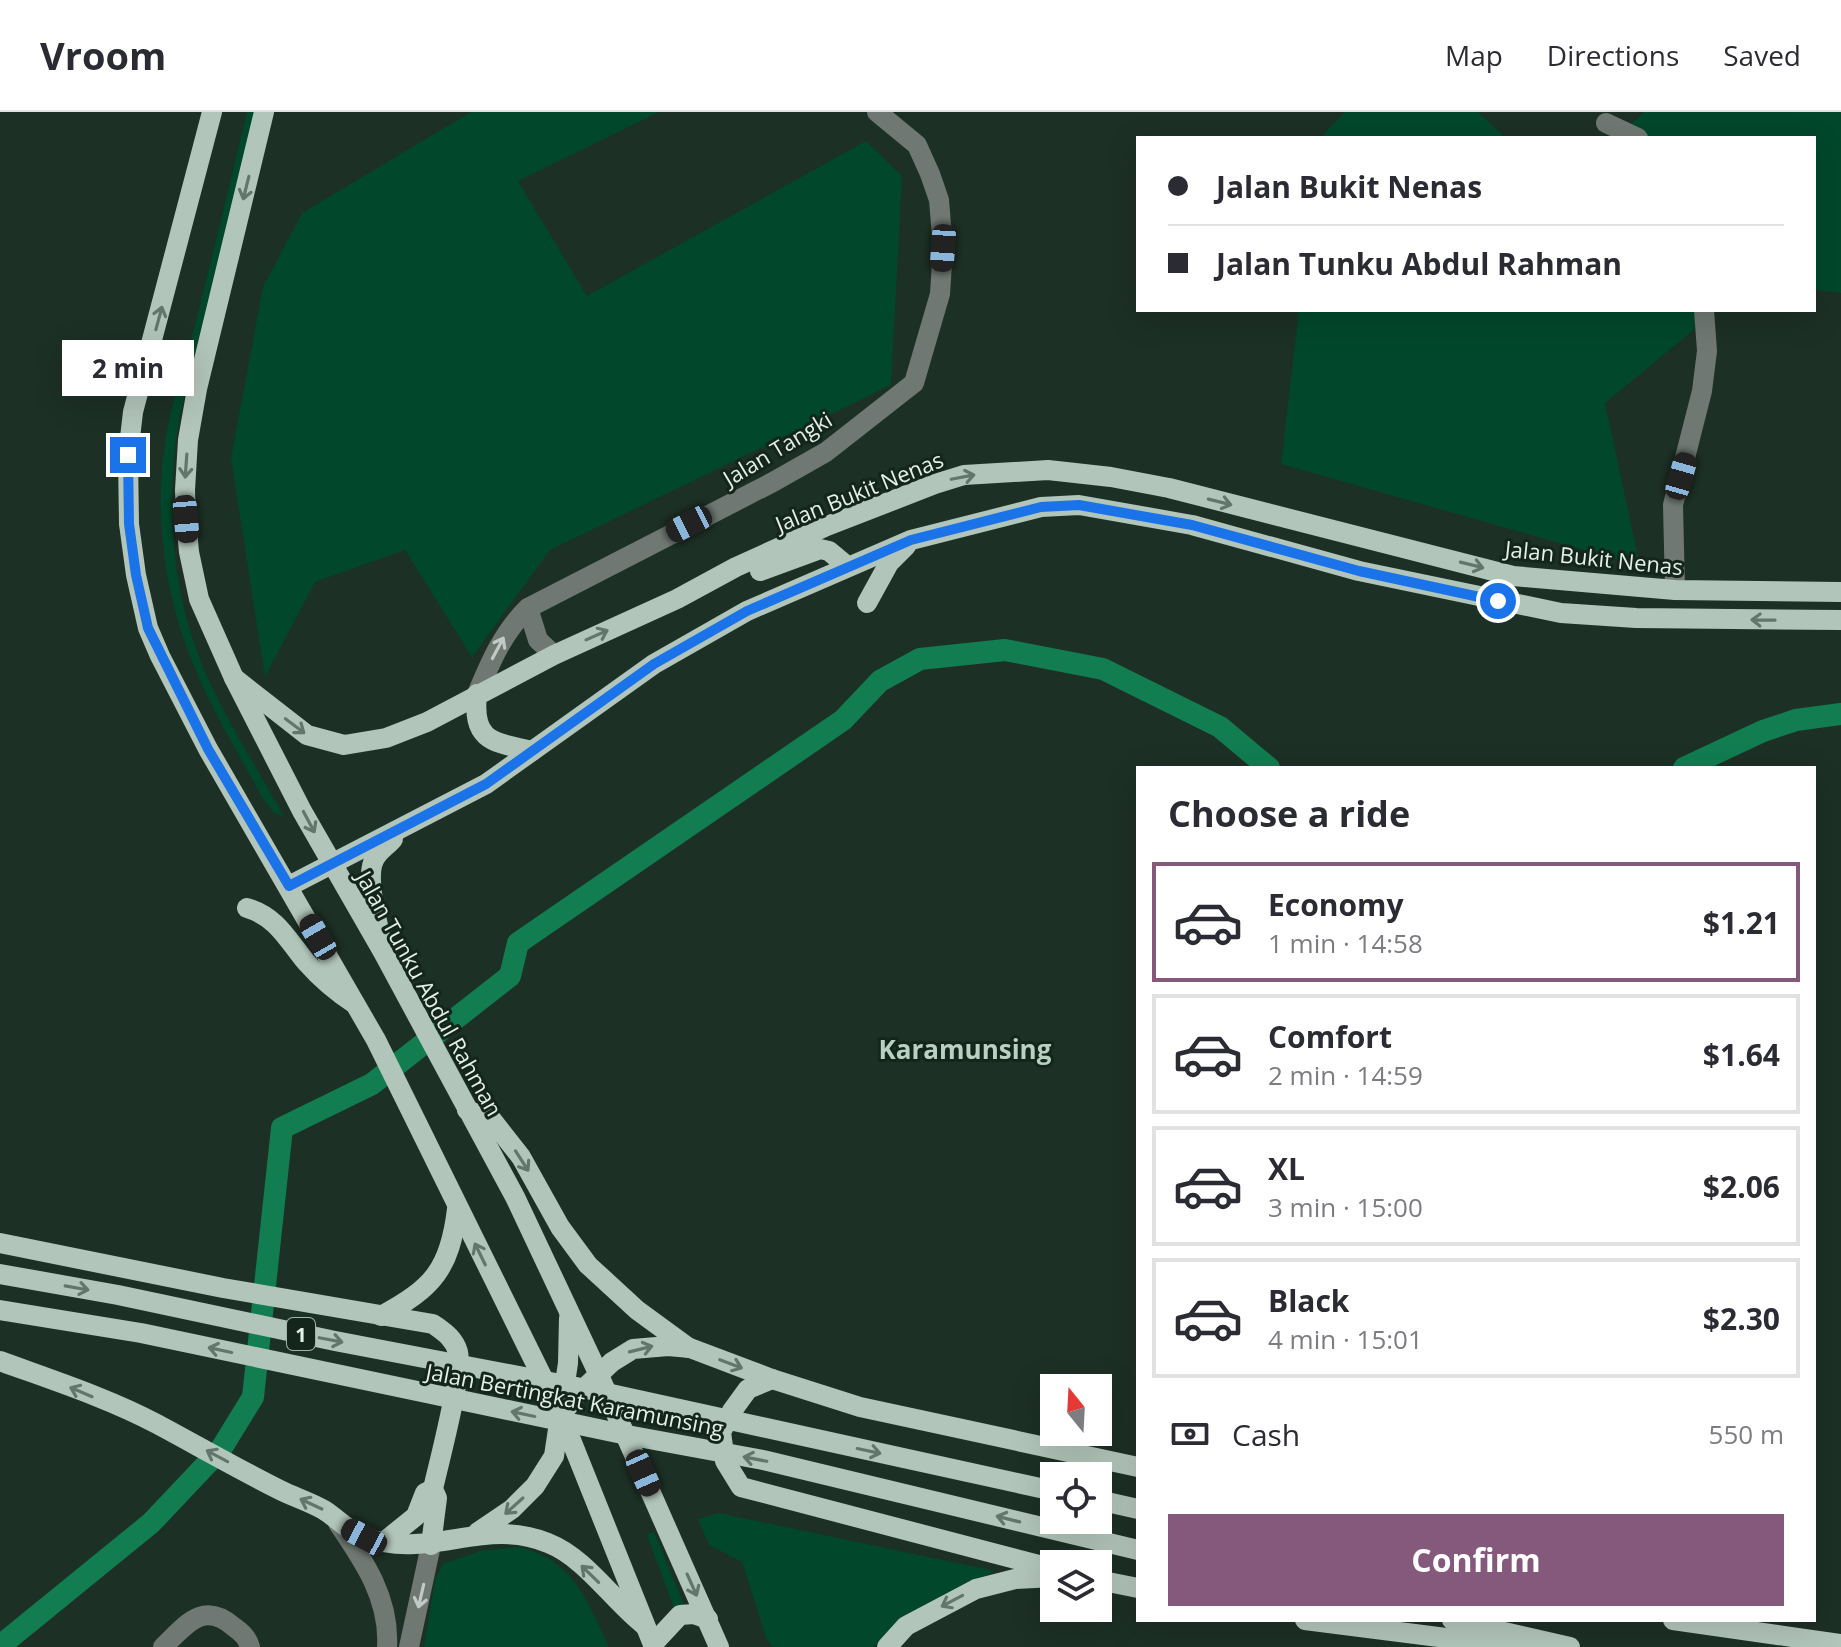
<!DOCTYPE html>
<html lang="en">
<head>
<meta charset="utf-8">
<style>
	body { margin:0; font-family:"Open Sans",sans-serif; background:#f7f7f7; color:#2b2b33; height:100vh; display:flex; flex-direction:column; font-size:30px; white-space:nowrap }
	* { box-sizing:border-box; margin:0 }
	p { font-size:26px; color:#7c7c81 }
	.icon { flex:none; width:44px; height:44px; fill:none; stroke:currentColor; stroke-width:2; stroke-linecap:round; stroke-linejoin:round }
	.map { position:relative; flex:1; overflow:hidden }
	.panel { position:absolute; left:1136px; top:654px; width:680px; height:856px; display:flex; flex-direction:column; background:#fff; border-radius:0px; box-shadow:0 8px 32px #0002 }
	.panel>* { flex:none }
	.top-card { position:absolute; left:1136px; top:24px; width:680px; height:176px; border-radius:0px; box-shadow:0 8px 32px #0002; display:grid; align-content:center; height:176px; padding:0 32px; background:#fff }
	.needle { width:52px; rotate:342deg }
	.tools { position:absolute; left:1040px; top:1262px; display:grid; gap:16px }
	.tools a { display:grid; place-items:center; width:72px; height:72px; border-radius:0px; background:#fff; box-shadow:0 8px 32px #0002; font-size:40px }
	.end { position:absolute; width:36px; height:36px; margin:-18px; border:10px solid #1a73e8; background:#fff; box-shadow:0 0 0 4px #fff }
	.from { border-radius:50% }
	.bubble { position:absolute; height:56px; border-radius:0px; background:#fff; box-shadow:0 8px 32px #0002; font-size:26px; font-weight:700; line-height:56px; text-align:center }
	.car { position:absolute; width:24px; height:48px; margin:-24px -12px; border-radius:10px; box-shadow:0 0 6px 2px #0007; background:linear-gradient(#222 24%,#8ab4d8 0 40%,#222 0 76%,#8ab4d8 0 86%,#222 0) }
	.top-card b { display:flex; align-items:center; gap:28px; height:76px; font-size:30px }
	.top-card b+b { border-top:2px solid #e1e1e2 }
	.top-card i { width:20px; height:20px; background:#2b2b33 }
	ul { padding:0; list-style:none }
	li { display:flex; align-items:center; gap:24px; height:120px; margin:0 16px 12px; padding:0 16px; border:4px solid #e1e1e2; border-radius:0px }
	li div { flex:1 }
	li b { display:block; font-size:30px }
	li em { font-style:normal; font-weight:700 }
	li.active { border-color:#85597c }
	li>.icon { width:72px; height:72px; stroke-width:1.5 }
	h2 { padding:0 32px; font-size:36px; line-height:96px }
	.pay { display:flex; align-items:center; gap:20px; height:88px; padding:0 32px; font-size:30px }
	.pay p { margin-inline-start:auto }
	.primary-button { display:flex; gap:16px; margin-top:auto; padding:16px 32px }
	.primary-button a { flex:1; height:92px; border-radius:0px; background:#85597c; color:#fff; font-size:32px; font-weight:700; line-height:92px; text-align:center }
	header { display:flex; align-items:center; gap:48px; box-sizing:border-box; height:112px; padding:0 40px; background:#fff; border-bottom:2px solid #e1e1e2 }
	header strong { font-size:38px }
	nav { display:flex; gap:44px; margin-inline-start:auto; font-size:28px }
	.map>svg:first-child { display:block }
	.green { fill:#00472b }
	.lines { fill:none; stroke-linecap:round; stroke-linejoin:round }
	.canal { stroke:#117d51; stroke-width:22 }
	.minor { stroke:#6f7872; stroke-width:20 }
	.major { stroke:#b2c5ba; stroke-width:20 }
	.oneway { stroke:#63766b }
	.oneway2 { stroke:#c1cbc5 }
	.route { stroke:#1a73e8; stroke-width:10 }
	.labels { text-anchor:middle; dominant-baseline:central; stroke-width:6; stroke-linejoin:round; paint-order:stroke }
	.shield { fill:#14261c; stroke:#a6b3ab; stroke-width:2 }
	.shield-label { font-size:20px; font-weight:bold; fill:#e4efe8 }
	.street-label { font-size:22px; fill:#e4efe8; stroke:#14261c }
	.quarter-label { font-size:26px; font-weight:bold; fill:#b9d0c2; stroke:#14261c }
</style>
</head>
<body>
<header>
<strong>Vroom</strong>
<nav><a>Map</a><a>Directions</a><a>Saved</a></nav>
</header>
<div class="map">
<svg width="1841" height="1535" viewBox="0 0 1841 1535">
	<rect width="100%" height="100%" fill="#1d3025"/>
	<g class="green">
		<path d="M247,0H255L180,303C164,391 171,484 208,566C230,614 259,659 284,705L273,700L262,685C232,630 199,577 180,516C159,448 154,370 171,300C178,271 188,242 195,213C213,142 230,71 247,0Z"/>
		<polygon points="471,0 659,0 518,69 587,184 866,29 902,64 891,273 550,438 472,545 405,438 315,470 265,565 231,346 263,175 302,101"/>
		<polygon points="1345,0 1478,0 1506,26 1320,26"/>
		<polygon points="1644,0 1841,0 1841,181 1814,178 1814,26 1617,26"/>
		<polygon points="1299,198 1718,198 1605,291 1640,454 1281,352"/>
		<polygon points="719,1401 995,1459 955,1478 886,1523 874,1535 773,1535 767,1528 742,1450 709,1433 698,1407"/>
		<polygon points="654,1420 684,1493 674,1496 647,1423"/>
		<path d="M518,1435C573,1447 587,1488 609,1535H424L435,1468L443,1452L480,1439Z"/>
	</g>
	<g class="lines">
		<g class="canal">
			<polyline points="1684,656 1763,619 1796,608 1841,602"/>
			<polyline points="0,1534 151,1411 221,1337 253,1285 282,1016 372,972 510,864 518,831 843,608 880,569 920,547 1005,538 1103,557 1220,615 1269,656"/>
		</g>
		<g class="minor">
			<polyline points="1606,11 1638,26"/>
			<polyline points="1675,478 1673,393 1702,279 1707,239 1704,198"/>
			<polyline points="528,496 538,528 554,543"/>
			<path d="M477,582C490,551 503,520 528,496L773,370L826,340L914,271L940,182L943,136L939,88L930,62L917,33L877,0"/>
			<path d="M338,1411C364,1449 390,1487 387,1535"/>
			<path d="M163,1535C186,1513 203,1488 234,1515C242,1521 247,1525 250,1535"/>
			<polyline points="409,1535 431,1433"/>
		</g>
		<g class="major">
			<polyline points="212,0 133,300 128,343 129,412 136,463 148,516 160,544 208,637 376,928 561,1303 654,1535"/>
			<polyline points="264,0 197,277 188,328 185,378 186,407 189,440 199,487 234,566 302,699 383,840 515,1085 598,1261 719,1535"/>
			<polyline points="760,459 820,437 829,439 847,454"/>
			<polyline points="867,491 889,451 906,434"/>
			<polyline points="234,566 307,623 344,633 386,626 427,610 554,543 677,487 736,455 827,414 935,372 964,363 1048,358 1111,365 1169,376 1513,464 1675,478 1841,480"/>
			<path d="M477,582C472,629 492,630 532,639"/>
			<polyline points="289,774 486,672 654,552 747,499 911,428 1041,395 1079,393 1192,413 1359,459 1561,501 1636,506 1841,508"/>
			<path d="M247,796C277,805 287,827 306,850C321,867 336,880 355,892"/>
			<path d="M381,830C378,808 364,764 375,746C379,739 388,733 393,727"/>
			<polyline points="467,998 492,1008 521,1045 560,1115 588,1153 637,1198 689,1236"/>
			<path d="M0,1131L223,1176L433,1212C444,1220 454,1226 458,1240C463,1261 439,1350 433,1377L437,1386L431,1433"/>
			<polyline points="0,1162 118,1183 335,1229 602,1280 1054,1379"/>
			<polyline points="0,1198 141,1221 627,1323 763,1348 1138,1438"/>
			<path d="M381,1204C433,1176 450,1157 457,1097"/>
			<path d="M0,1249C52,1268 108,1286 157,1312C198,1334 238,1357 280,1378C294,1385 310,1390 324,1398C338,1407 348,1419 364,1425C430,1449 484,1404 548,1431C586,1446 612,1488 644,1513"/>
			<polyline points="772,1267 748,1277 732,1299 721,1320 725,1349 741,1375 1054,1457"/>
			<polyline points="561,1303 575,1285 612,1250 633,1237 668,1234 690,1236 772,1267 860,1295 1138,1355"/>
			<polyline points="1098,1388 1138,1397"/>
			<polyline points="478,1420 512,1397 535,1374 554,1344 568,1251 569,1206"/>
			<polyline points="385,1429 416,1404 425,1381 433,1377"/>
			<polyline points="1098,1468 1138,1476"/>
			<polyline points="1305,1508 1446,1526 1528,1527"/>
			<polyline points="1452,1508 1570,1535"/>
			<polyline points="1673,1508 1841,1532"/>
			<polyline points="653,1532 680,1503 694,1502 708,1507"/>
			<polyline points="887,1535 906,1514 976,1477 1015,1467 1054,1465"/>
		</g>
	</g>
	<defs><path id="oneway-shaft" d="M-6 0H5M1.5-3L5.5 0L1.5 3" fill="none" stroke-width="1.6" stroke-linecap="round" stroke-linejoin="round" transform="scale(2)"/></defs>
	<g class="oneway">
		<use href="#oneway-shaft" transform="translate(246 76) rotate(104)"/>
		<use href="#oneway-shaft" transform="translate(159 206) rotate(-75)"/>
		<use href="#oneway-shaft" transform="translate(186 354) rotate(94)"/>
		<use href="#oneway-shaft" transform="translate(963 365) rotate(-11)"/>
		<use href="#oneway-shaft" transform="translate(1220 390) rotate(14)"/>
		<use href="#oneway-shaft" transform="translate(1472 453) rotate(14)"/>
		<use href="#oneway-shaft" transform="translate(1763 508) rotate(-179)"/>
		<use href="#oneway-shaft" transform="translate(597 523) rotate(-24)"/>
		<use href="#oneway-shaft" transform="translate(295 614) rotate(37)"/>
		<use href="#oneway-shaft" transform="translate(309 710) rotate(62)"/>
		<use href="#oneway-shaft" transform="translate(522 1049) rotate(57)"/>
		<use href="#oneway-shaft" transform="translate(480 1142) rotate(-116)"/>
		<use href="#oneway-shaft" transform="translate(77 1176) rotate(10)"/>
		<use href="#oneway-shaft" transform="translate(331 1228) rotate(11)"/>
		<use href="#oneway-shaft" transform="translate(641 1237) rotate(-14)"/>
		<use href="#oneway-shaft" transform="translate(220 1238) rotate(-168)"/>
		<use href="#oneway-shaft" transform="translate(731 1252) rotate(21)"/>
		<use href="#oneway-shaft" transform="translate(81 1280) rotate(-157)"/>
		<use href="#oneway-shaft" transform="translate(523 1302) rotate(-168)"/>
		<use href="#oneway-shaft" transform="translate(869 1339) rotate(12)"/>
		<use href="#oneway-shaft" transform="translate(217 1344) rotate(-152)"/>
		<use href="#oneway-shaft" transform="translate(755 1347) rotate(-169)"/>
		<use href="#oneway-shaft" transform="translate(311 1392) rotate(-155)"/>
		<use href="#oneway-shaft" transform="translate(514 1394) rotate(138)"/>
		<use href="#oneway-shaft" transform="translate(1008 1407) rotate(-166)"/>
		<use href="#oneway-shaft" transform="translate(590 1462) rotate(-136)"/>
		<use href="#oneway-shaft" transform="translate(692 1473) rotate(66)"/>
		<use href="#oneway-shaft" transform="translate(952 1489) rotate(152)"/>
	</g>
	<g class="oneway2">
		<use href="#oneway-shaft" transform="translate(498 536) rotate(-62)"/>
		<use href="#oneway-shaft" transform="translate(421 1484) rotate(103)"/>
	</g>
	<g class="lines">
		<polyline class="route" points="128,343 129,412 136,463 148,516 208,637 289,774 486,672 654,552 747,499 911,428 1041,395 1079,393 1192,413 1359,459 1498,489"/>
	</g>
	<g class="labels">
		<rect class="shield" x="287" y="1206" width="28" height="32" rx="6"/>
		<g class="shield-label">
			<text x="301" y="1222">1</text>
		</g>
		<g class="street-label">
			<text transform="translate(777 336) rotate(-31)">Jalan Tangki</text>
			<text transform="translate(859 379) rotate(-22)">Jalan Bukit Nenas</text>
			<text transform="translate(1594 445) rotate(6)">Jalan Bukit Nenas</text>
			<text transform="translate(430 881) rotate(61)">Jalan Tunku Abdul Rahman</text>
			<text transform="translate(575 1287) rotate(11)">Jalan Bertingkat Karamunsing</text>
		</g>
		<g class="quarter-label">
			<text x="965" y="937">Karamunsing</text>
		</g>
	</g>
</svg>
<div class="tools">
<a><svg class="needle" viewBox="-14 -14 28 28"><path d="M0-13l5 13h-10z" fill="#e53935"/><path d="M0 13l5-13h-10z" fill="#7c7c81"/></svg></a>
<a><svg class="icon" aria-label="locate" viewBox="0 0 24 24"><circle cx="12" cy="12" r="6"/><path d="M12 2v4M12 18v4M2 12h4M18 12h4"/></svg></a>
<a><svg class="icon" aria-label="layers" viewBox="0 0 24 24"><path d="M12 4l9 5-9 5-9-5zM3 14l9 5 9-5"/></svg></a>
</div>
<i class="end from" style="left:1498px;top:489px"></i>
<i class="end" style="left:128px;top:343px"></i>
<div class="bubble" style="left:62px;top:228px;width:132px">2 min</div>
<i class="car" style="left:943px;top:136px;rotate:184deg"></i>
<i class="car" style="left:1681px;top:364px;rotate:16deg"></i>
<i class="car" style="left:186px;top:407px;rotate:175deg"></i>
<i class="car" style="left:689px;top:412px;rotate:243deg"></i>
<i class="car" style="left:318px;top:825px;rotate:330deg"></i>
<i class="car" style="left:643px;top:1361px;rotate:156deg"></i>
<i class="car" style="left:364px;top:1425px;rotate:298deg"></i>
<div class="top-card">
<b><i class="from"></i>Jalan Bukit Nenas</b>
<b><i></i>Jalan Tunku Abdul Rahman</b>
</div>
<section class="panel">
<h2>Choose a ride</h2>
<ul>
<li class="active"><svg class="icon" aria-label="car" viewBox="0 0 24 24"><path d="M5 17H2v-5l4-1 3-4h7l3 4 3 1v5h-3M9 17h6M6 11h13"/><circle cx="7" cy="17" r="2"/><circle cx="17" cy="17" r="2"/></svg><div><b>Economy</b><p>1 min · 14:58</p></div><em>$1.21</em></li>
<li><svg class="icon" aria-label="car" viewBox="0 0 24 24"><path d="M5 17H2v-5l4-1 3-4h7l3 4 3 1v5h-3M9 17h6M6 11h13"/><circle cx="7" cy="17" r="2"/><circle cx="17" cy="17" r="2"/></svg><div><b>Comfort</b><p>2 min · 14:59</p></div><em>$1.64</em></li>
<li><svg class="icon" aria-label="car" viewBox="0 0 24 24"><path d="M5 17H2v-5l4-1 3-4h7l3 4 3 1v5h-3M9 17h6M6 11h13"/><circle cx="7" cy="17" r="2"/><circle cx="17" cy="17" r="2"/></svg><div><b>XL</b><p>3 min · 15:00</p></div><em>$2.06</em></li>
<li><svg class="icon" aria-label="car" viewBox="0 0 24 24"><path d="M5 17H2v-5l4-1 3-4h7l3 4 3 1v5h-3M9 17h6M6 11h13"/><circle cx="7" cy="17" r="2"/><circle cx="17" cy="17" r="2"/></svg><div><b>Black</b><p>4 min · 15:01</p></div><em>$2.30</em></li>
</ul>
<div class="pay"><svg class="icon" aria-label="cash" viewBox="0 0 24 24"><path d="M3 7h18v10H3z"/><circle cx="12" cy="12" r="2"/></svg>Cash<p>550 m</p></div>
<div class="primary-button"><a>Confirm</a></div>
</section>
</div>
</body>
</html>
